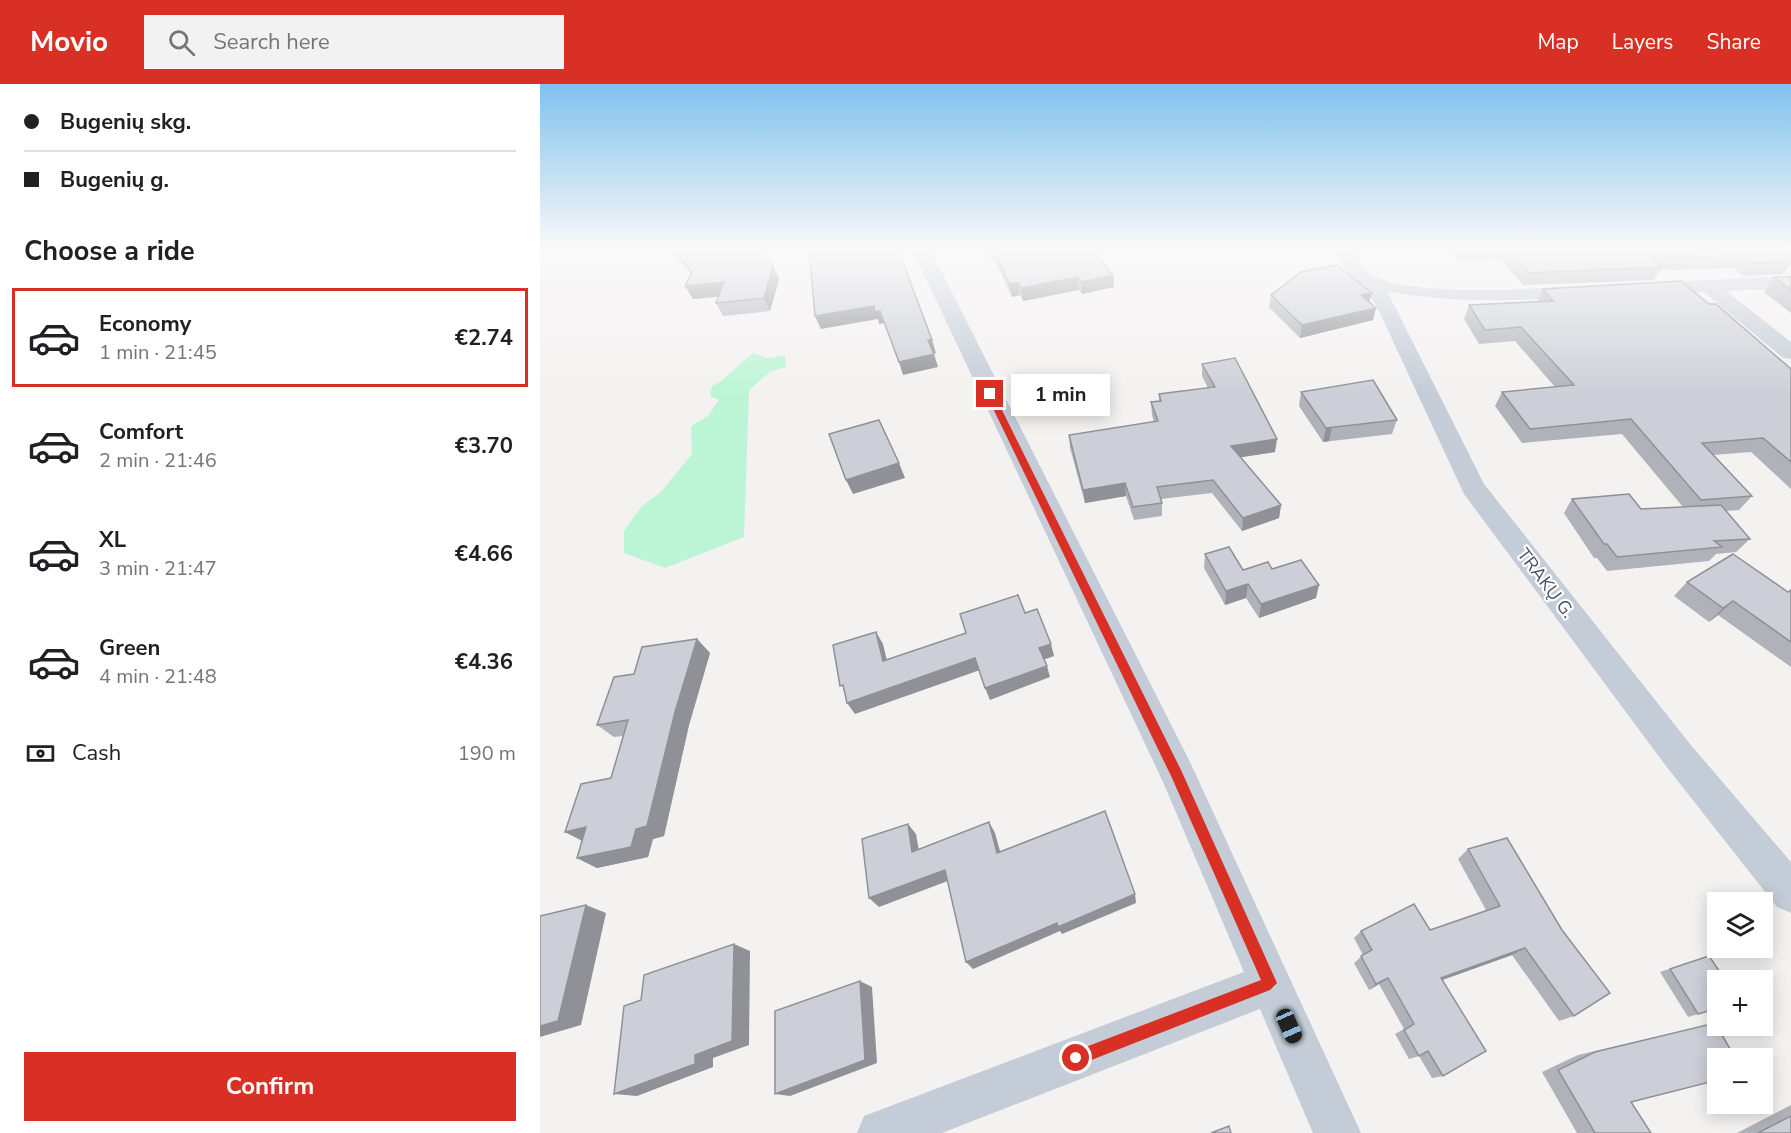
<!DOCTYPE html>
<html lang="en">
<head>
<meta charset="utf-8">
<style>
	body { margin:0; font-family:"Nunito Sans",sans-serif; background:#f2f2f2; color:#202124; height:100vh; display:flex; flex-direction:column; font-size:22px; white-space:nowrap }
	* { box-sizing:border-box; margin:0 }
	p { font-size:20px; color:#757577 }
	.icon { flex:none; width:33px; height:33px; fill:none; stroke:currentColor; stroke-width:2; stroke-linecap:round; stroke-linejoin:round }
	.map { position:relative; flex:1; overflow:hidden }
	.sheet { display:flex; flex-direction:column; background:#fff; width:540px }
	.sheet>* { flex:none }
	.banner { display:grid; align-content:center; height:132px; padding:0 24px; background:#fff }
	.tools { position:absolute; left:1167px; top:808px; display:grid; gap:12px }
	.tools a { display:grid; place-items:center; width:66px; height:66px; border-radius:0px; background:#fff; box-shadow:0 3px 15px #0003; font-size:30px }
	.end { position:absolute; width:27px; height:27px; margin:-14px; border:8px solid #d93025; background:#fff; box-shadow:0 0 0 3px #fff }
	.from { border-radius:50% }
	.bubble { position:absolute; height:42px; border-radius:0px; background:#fff; box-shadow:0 3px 15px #0003; font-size:20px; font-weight:700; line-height:42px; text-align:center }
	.car { position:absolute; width:18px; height:36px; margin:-18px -9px; border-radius:8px; box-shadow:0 0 4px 2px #0007; background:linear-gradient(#222 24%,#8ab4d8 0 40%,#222 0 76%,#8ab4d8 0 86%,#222 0) }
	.banner b { display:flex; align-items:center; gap:21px; height:57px; font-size:22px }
	.banner b+b { border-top:2px solid #e0e0e0 }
	.banner i { width:15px; height:15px; background:#202124 }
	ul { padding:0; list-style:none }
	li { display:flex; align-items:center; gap:18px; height:99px; margin:0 12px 9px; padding:0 12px; border:3px solid transparent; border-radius:0px }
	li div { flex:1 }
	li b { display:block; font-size:22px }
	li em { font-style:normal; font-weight:700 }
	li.current { border-color:#d93025 }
	li>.icon { width:54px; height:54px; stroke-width:1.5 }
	h2 { padding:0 24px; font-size:27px; line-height:72px }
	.pay { display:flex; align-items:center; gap:15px; height:66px; padding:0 24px; font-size:22px }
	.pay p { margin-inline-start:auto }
	.button { display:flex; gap:12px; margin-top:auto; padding:12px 24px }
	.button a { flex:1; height:69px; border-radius:0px; background:#d93025; color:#fff; font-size:24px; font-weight:700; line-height:69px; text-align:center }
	header { display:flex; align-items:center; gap:36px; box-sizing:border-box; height:84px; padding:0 30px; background:#d93025; color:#fff }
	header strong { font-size:28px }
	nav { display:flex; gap:33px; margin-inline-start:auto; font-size:21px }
	.search { width:420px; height:54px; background:#f2f2f2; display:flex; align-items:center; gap:15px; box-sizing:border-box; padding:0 21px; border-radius:0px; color:#757577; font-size:22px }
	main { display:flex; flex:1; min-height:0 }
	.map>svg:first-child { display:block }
	.green { fill:#bcf5d5 }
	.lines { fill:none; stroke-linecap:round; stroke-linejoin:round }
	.street { fill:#c3ccd7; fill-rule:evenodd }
	.wall { fill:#afb2b9 }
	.shaded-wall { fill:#8f9196 }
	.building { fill:#cccfd7; stroke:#8f9196; stroke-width:1.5 }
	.route { fill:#d93025 }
	.labels { text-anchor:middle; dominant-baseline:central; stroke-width:4.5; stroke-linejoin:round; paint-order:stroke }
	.street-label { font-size:18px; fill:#465361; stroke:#fff }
</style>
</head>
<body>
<header>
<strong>Movio</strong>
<div class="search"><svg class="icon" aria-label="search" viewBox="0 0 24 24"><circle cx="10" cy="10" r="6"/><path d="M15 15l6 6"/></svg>Search here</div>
<nav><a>Map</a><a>Layers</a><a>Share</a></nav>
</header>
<main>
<section class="sheet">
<div class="banner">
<b><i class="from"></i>Bugenių skg.</b>
<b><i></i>Bugenių g.</b>
</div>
<h2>Choose a ride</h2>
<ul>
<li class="current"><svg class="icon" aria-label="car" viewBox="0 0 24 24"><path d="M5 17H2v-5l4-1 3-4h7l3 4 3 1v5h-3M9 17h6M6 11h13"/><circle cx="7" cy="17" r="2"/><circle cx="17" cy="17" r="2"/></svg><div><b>Economy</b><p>1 min · 21:45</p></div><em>€2.74</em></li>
<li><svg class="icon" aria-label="car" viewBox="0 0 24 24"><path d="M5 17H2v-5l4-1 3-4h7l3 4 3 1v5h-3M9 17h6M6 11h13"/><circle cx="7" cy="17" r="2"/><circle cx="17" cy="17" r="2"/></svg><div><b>Comfort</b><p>2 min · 21:46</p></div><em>€3.70</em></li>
<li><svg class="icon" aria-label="car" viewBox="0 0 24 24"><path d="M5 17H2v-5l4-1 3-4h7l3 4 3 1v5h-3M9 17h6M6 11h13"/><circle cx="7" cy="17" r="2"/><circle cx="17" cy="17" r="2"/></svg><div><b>XL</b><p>3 min · 21:47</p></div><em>€4.66</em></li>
<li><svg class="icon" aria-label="car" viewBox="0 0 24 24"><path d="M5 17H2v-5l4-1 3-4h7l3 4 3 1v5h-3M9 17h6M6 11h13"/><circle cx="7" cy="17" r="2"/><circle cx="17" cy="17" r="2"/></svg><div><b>Green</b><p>4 min · 21:48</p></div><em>€4.36</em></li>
</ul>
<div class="pay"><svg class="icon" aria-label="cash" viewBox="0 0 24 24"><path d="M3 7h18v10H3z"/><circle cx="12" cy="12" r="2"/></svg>Cash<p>190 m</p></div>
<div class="button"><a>Confirm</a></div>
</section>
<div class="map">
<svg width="1251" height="1049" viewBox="0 0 1251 1049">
	<rect width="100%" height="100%" fill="#f4f1f1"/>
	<polygon class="green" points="213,269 227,274 245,271 246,283 230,288 209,306 204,453 125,484 84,469 84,447 102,422 120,409 152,370 151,342 168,332 179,316 170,312 172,302 181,297"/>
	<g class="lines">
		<g class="street">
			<polygon points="372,165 390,165 650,678 821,1049 773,1049 720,925 402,1049 317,1049 324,1032 704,888 623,698"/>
			<path d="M796,165H814C817,171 819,180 824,185C854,216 999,204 1042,202L1052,208L1042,214C976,216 913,220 847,207L944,400L1150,660L1251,778V829L1237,823L1126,682L924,410L839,227L825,202L809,192Z"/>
			<polygon points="1251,192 1251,204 1186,207 1251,258 1251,275 1243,274 1164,208 1108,211 1098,205 1108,199"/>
		</g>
	</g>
	<g class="wall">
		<polygon points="130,165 190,165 191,166 233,182 239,195 230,227 183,232 176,219 178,213 153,215 151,190"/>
		<polygon points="443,165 552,165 573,191 574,203 542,210 539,206 483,217 480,211 472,213 457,181"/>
		<polygon points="910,165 1251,165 1251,173 1246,173 1251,177 1251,179 1243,190 1204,192 1194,184 1120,186 1114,196 983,201 961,175 919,177"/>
		<polygon points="1234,193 1251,193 1251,229 1224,208"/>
		<polygon points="1003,205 1251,285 1251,405 1211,368 1173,371 1212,412 1199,426 1186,427 1210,455 1196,468 1176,470 1169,477 1067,487 1057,474 1054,474 1024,429 1032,415 1101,425 1143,423 1082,350 982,359 955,322 962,308 1015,303 975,257 939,260 924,235 929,221 998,217"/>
		<polygon points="832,209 829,219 833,236 760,254 729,223 731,211"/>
		<polygon points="662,280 735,368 700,373 741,421 739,434 702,447 672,409 621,415 622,419 622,432 594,436 586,412 545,419 530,364 529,351 614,338 612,331 611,318 619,317 619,310 668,304 662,292"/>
		<polygon points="761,308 857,336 852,350 783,358 759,322"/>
		<polygon points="665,470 703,486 732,485 776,514 719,534 706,514 685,521 664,484"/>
		<polygon points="1147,498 1248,508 1251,506 1251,583 1178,531 1169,538 1134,512"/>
		<polygon points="157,555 170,569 149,641 124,752 113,755 108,773 57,784 37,774 42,757 25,748 71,694 83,652 74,653 57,641 94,590"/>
		<polygon points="928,765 1034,932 1019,937 972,871 902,896 903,992 892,994 879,972 869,975 855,950 864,945 839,900 829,906 814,879 823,871 814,854 821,847 890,846 946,826 918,775"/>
		<polygon points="1169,872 1158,930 1148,933 1120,888"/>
		<polygon points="1175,939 1091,1018 1111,1049 1037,1049 1002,988 1038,971"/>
		<polygon points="1251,1021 1251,1049 1197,1049"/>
	</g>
	<g class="shaded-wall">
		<polygon points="233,182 239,195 230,227 224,214"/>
		<polygon points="573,191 574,203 542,210 541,198"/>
		<polygon points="537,193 539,206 483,217 481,204"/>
		<polygon points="184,198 191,211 153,215 145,202"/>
		<polygon points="478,199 480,211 472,213 469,200"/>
		<polygon points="832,209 828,221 821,211"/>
		<polygon points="334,222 340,227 344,239 339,240 338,235 281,245 275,232"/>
		<polygon points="836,224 833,236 760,254 762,241"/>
		<polygon points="388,256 392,256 396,269 392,269"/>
		<polygon points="394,270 398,283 363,291 359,278"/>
		<polygon points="792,343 789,357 783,358 786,344"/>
		<polygon points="737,355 735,368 690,375 691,362"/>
		<polygon points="359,379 365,394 313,410 306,396"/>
		<polygon points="585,399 586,412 545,419 543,406"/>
		<polygon points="741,421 739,434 702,447 703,434"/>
		<polygon points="708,500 706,514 685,521 686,507"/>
		<polygon points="779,501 776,514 719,534 721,520"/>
		<polygon points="1193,517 1178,531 1169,538 1183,524"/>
		<polygon points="336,548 343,560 350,589 343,577"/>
		<polygon points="157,555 170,569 149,641 124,752 113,755 108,773 57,784 37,774 96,745 135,628"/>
		<polygon points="511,560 514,572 503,576 499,564"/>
		<polygon points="435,574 440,586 315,630 307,619"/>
		<polygon points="507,582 510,593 450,616 445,604"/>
		<polygon points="449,738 455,749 463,778 457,769"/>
		<polygon points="368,740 376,750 381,778 372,768"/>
		<polygon points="46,743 45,758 25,748"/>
		<polygon points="405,786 413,795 339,823 329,814"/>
		<polygon points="595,810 596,819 522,850 520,847 433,885 426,878 517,839"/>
		<polygon points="46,821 66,829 41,941 0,953 0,942"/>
		<polygon points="194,860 210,867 209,961 173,974 173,983 97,1012 74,1010"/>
		<polygon points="985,864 972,871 891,900 901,894"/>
		<polygon points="848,894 839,900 829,906 836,900"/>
		<polygon points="320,897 332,903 337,979 250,1012 235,1010"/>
	</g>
	<g class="building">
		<polygon points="133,165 190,165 191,166 198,165 221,165 233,182 224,214 176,219 184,198 145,202 152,188"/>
		<polygon points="269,165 358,165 392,256 388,256 394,270 359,278 340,227 335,228 334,222 275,232"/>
		<polygon points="451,165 552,165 573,191 541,198 537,193 481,204 478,199 469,200 455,168"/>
		<polygon points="968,165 1234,165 1251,177 1251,178 1212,179 1202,171 1110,174 1121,183 989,189"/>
		<polygon points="797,181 832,209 821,211 836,224 762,241 731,211 761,188"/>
		<polygon points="1234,193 1251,193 1251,206"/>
		<polygon points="1141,197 1169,220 1176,220 1251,285 1251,378 1223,354 1162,359 1212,412 1161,416 1091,335 990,345 962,308 1034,301 981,243 945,246 929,221 1013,217 1003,205"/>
		<polygon points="695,274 737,355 691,362 741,421 703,434 673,396 617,403 622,419 593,423 585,399 543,406 529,351 618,337 611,318 621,317 619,310 675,303 662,280"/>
		<polygon points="833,296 857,336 786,344 761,308"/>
		<polygon points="339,336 359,379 306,396 289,350"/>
		<polygon points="1089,410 1101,425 1181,421 1210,455 1174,457 1182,463 1077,473 1067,460 1064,460 1032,415"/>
		<polygon points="689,463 703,486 728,478 732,485 761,476 779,501 721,520 708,500 686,507 665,470"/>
		<polygon points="1193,470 1248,508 1251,506 1251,558 1193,517 1183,524 1147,498"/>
		<polygon points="478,511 485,529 497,525 511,560 499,564 507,582 445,604 435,574 307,619 303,601 300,602 293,561 336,548 343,577 426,549 420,530"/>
		<polygon points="157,555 135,628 107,742 96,745 91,763 37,774 46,743 25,748 41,700 71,694 88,636 57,641 74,593 94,590 102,563"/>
		<polygon points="565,727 595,810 518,843 517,839 426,878 405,786 329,814 322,755 368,740 372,768 449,738 457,769"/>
		<polygon points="967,754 1022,846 1070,909 1034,932 985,864 901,894 946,967 903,992 888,967 879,972 864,946 874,940 848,894 836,900 821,872 832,866 821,847 874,820 890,846 960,822 928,765"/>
		<polygon points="46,821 18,937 0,942 0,832"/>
		<polygon points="194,860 192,957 155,971 155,980 74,1010 84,922 101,916 104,891"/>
		<polygon points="1169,872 1186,897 1178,897 1178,924 1158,930 1130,885"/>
		<polygon points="320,897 325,976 235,1010 235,927"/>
		<polygon points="1175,939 1196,975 1178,975 1178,996 1091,1018 1111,1049 1055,1049 1018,986 1055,968"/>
		<polygon points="1251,1032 1251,1049 1218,1049"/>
		<polygon points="689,1042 691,1049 671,1049"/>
	</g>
	<linearGradient id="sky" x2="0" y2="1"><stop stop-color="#80c2ee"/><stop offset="0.53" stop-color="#faf9f9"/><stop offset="1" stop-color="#faf9f9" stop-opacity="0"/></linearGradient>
	<rect width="1251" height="312" fill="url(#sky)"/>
	<polygon class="route" points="450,307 454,310 641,686 737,899 730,906 536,982 530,979 528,974 530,969 721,896 632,694 446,310"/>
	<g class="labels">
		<g class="street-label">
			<text transform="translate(1006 499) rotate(53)">TRAKŲ G.</text>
		</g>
	</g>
</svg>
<div class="tools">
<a><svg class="icon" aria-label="layers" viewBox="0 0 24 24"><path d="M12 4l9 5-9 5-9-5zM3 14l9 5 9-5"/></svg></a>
<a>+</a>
<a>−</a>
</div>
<i class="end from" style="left:536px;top:974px"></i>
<i class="end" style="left:450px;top:310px"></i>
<div class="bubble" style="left:471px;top:290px;width:99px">1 min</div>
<i class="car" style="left:749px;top:942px;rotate:156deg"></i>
</div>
</main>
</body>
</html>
